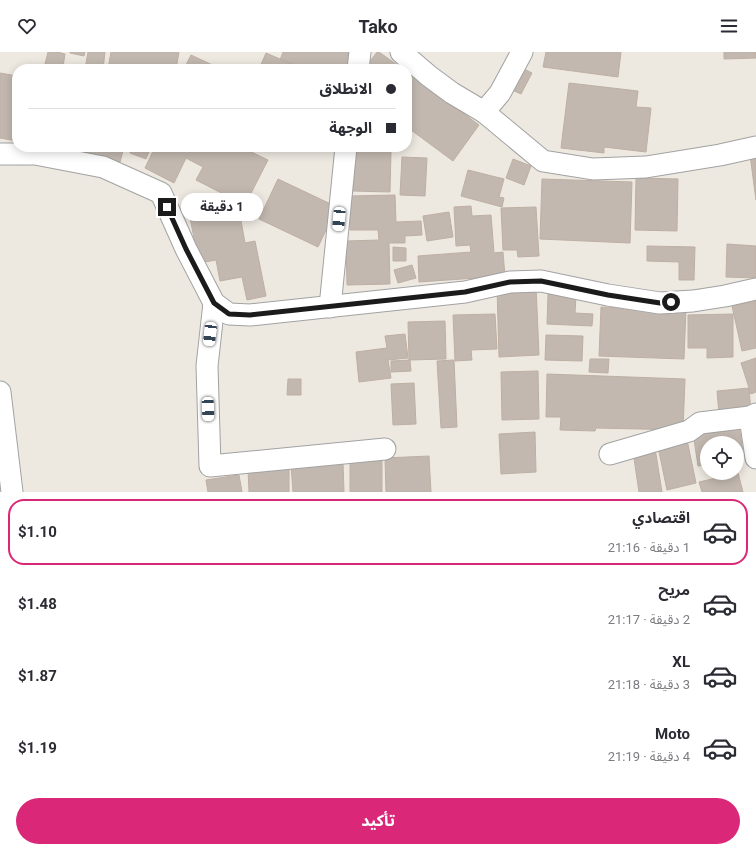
<!DOCTYPE html>
<html lang="ar">
<head>
<meta charset="utf-8">
<style>
	body { margin:0; font-family:Roboto,"Noto Sans Arabic",sans-serif; background:#f2f2f3; color:#2b2b33; direction:rtl; height:100vh; display:flex; flex-direction:column; font-size:15px; white-space:nowrap }
	* { box-sizing:border-box; margin:0 }
	p { font-size:13px; color:#7c7c81 }
	.icon { flex:none; width:22px; height:22px; fill:none; stroke:currentColor; stroke-width:2; stroke-linecap:round; stroke-linejoin:round }
	.map { position:relative; height:440px; overflow:hidden; direction:ltr }
	.details { display:flex; flex-direction:column; background:#fff; flex:1 }
	.details>* { flex:none }
	.top-card { position:absolute; left:12px; top:12px; width:400px; height:88px; border-radius:16px; box-shadow:0 2px 10px #0003; direction:rtl; display:grid; align-content:center; height:88px; padding:0 16px; background:#fff }
	.fabs { position:absolute; left:700px; top:384px; display:grid; gap:8px }
	.fabs a { display:grid; place-items:center; width:44px; height:44px; border-radius:50%; background:#fff; box-shadow:0 2px 10px #0003; font-size:20px }
	.end { position:absolute; width:18px; height:18px; margin:-9px; border:5px solid #1b1b1b; background:#fff; box-shadow:0 0 0 2px #fff }
	.from { border-radius:50% }
	.bubble { position:absolute; height:28px; border-radius:14px; background:#fff; box-shadow:0 2px 10px #0003; font-size:13px; font-weight:700; line-height:28px; text-align:center; direction:rtl }
	.car { position:absolute; width:12px; height:24px; margin:-12px -6px; border-radius:5px; box-shadow:0 0 3px 1px #0007; background:linear-gradient(#fff 24%,#345 0 40%,#fff 0 76%,#345 0 86%,#fff 0) }
	.top-card b { display:flex; align-items:center; gap:14px; height:38px; font-size:15px }
	.top-card b+b { border-top:1px solid #e1e1e2 }
	.top-card i { width:10px; height:10px; background:#2b2b33 }
	ul { padding:7px 0 0; list-style:none }
	li { display:flex; align-items:center; gap:12px; height:66px; margin:0 8px 6px; padding:0 8px; border:2px solid transparent; border-radius:16px }
	li div { flex:1 }
	li b { display:block; font-size:15px }
	li em { font-style:normal; font-weight:700 }
	li.on { border-color:#db2777 }
	li>.icon { width:36px; height:36px; stroke-width:1.5 }
	.cta { display:flex; gap:8px; margin-top:auto; padding:8px 16px }
	.cta a { flex:1; height:46px; border-radius:24px; background:#db2777; color:#fff; font-size:16px; font-weight:700; line-height:46px; text-align:center }
	header { display:flex; justify-content:space-between; align-items:center; height:52px; padding:0 16px; background:#fff; font-size:18px; font-weight:700 }
	.map>svg:first-child { display:block }
	.building { fill:#c2b8b0; stroke:#bfafa3 }
	.lines { fill:none; stroke-linecap:round; stroke-linejoin:round }
	.minor-casing { stroke:#a2a2a2; stroke-width:23 }
	.minor { stroke:#fff; stroke-width:21 }
	.route { stroke:#1b1b1b; stroke-width:5 }
</style>
</head>
<body>
<header><svg class="icon" aria-label="menu" viewBox="0 0 24 24"><path d="M4 6h16M4 12h16M4 18h16"/></svg>Tako<svg class="icon" aria-label="heart" viewBox="0 0 24 24"><path d="M12 20l-8-8c-3-5 5-10 8-4 3-6 11-1 8 4z"/></svg></header>
<div class="map">
<svg width="756" height="440" viewBox="0 0 756 440">
	<rect width="100%" height="100%" fill="#ede9e1"/>
	<g class="building">
		<polygon points="48,0 57,0 65,2 63,15 45,12"/>
		<polygon points="70,0 85,0 84,4 70,1"/>
		<polygon points="88,0 105,0 103,17 85,17"/>
		<polygon points="111,0 179,0 176,17 108,17"/>
		<polygon points="283,0 349,0 347,8 352,9 350,17 309,17 280,8"/>
		<polygon points="377,0 379,0 403,17 366,17 365,16"/>
		<polygon points="546,0 621,0 618,25 543,15"/>
		<polygon points="724,0 756,0 756,6 724,7"/>
		<polygon points="266,1 303,17 259,17"/>
		<polygon points="191,3 221,17 184,17"/>
		<polygon points="522,16 532,21 521,42 512,38"/>
		<polygon points="407,20 479,73 453,109 407,75"/>
		<polygon points="0,21 17,24 17,89 0,86"/>
		<polygon points="569,31 638,39 636,55 651,56 646,100 604,95 604,101 561,96"/>
		<polygon points="65,95 124,95 120,110 65,98"/>
		<polygon points="132,95 151,95 146,107 130,101"/>
		<polygon points="155,95 241,95 268,108 245,153 196,128 203,115 186,106 174,131 145,116"/>
		<polygon points="354,97 391,99 390,140 353,139"/>
		<polygon points="756,102 756,148 750,103"/>
		<polygon points="402,105 427,106 425,144 400,143"/>
		<polygon points="513,107 531,114 524,133 506,126"/>
		<polygon points="468,118 504,127 499,145 504,146 502,155 461,144"/>
		<polygon points="636,126 678,127 677,179 635,178"/>
		<polygon points="278,127 337,155 318,195 259,167"/>
		<polygon points="542,127 632,130 630,191 540,187"/>
		<polygon points="395,143 396,170 421,169 422,183 405,184 405,191 389,191 390,232 347,233 346,189 379,188 378,178 350,178 349,144"/>
		<polygon points="204,147 206,158 238,152 245,191 255,189 266,244 247,248 242,225 220,229 216,208 199,211 187,151"/>
		<polygon points="471,154 472,164 491,163 494,201 503,200 505,224 419,230 418,204 471,200 470,193 456,194 454,155"/>
		<polygon points="536,155 539,204 518,205 517,198 503,198 501,156"/>
		<polygon points="449,160 453,185 427,189 423,164"/>
		<polygon points="727,192 756,194 756,226 726,225"/>
		<polygon points="647,194 695,195 694,228 679,228 679,210 647,209"/>
		<polygon points="393,195 406,196 406,209 393,209"/>
		<polygon points="412,213 416,226 398,231 394,218"/>
		<polygon points="536,234 539,303 499,305 497,235"/>
		<polygon points="548,242 576,243 575,261 593,262 592,274 547,272"/>
		<polygon points="756,249 756,296 742,299 732,254"/>
		<polygon points="601,255 686,257 684,307 599,304"/>
		<polygon points="495,262 497,297 471,298 472,308 455,309 453,263"/>
		<polygon points="733,262 733,305 707,306 707,296 688,296 688,263"/>
		<polygon points="445,269 446,307 409,308 408,270"/>
		<polygon points="405,282 408,306 388,308 391,326 359,330 356,300 387,296 385,284"/>
		<polygon points="546,283 583,284 582,309 545,308"/>
		<polygon points="756,306 756,340 751,342 741,311"/>
		<polygon points="590,307 609,307 608,321 589,320"/>
		<polygon points="410,308 411,319 391,320 391,309"/>
		<polygon points="454,308 457,375 441,376 437,309"/>
		<polygon points="538,319 539,367 502,368 501,320"/>
		<polygon points="547,322 685,327 683,378 596,376 595,379 560,378 561,365 546,365"/>
		<polygon points="288,327 301,327 301,343 287,343"/>
		<polygon points="414,331 416,372 393,373 391,332"/>
		<polygon points="749,336 751,360 719,362 717,339"/>
		<polygon points="739,374 744,407 737,408 737,391 707,391 707,413 698,414 693,381"/>
		<polygon points="535,380 536,420 501,422 499,382"/>
		<polygon points="686,383 696,431 667,438 657,390"/>
		<polygon points="655,396 662,440 639,440 633,400"/>
		<polygon points="350,402 382,403 382,440 350,440"/>
		<polygon points="429,404 431,440 386,440 385,406"/>
		<polygon points="343,411 344,440 293,440 291,413"/>
		<polygon points="289,416 289,440 249,440 248,417"/>
		<polygon points="738,421 743,440 702,440 699,430"/>
		<polygon points="239,423 242,440 208,440 206,428"/>
	</g>
	<g class="lines">
		<g class="minor-casing">
			<g id="minor">
				<polyline points="401,0 429,24 452,41 484,60"/>
				<polyline points="522,0 500,41 484,60 543,109 593,117 646,115 720,103 756,95"/>
				<polyline points="358,17 360,0"/>
				<polyline points="0,102 35,102 103,115 161,141 186,197 214,251 229,262 250,263 465,240 510,230 541,229 608,243 660,251 693,249 725,244 756,237"/>
				<polyline points="214,251 207,314 210,414 385,397"/>
				<polyline points="330,255 346,95"/>
				<polyline points="0,340 12,440"/>
				<polyline points="750,365 756,406"/>
				<polyline points="610,402 689,379 700,371 750,365 756,362"/>
			</g>
		</g>
		<use href="#minor" class="minor"/>
	</g>
	<g class="lines">
		<polyline class="route" points="167,155 186,197 214,251 229,262 250,263 465,240 510,230 541,229 608,243 660,251 671,250"/>
	</g>
</svg>
<div class="fabs">
<a><svg class="icon" aria-label="locate" viewBox="0 0 24 24"><circle cx="12" cy="12" r="6"/><path d="M12 2v4M12 18v4M2 12h4M18 12h4"/></svg></a>
</div>
<i class="end from" style="left:671px;top:250px"></i>
<i class="end" style="left:167px;top:155px"></i>
<div class="bubble" style="left:181px;top:141px;width:82px">1 دقيقة</div>
<i class="car" style="left:339px;top:167px;rotate:185deg"></i>
<i class="car" style="left:210px;top:282px;rotate:187deg"></i>
<i class="car" style="left:208px;top:357px;rotate:178deg"></i>
<div class="top-card">
<b><i class="from"></i>الانطلاق</b>
<b><i></i>الوجهة</b>
</div>
</div>
<section class="details">
<ul>
<li class="on"><svg class="icon" aria-label="car" viewBox="0 0 24 24"><path d="M5 17H2v-5l4-1 3-4h7l3 4 3 1v5h-3M9 17h6M6 11h13"/><circle cx="7" cy="17" r="2"/><circle cx="17" cy="17" r="2"/></svg><div><b>اقتصادي</b><p>1 دقيقة · 21:16</p></div><em>$1.10</em></li>
<li><svg class="icon" aria-label="car" viewBox="0 0 24 24"><path d="M5 17H2v-5l4-1 3-4h7l3 4 3 1v5h-3M9 17h6M6 11h13"/><circle cx="7" cy="17" r="2"/><circle cx="17" cy="17" r="2"/></svg><div><b>مريح</b><p>2 دقيقة · 21:17</p></div><em>$1.48</em></li>
<li><svg class="icon" aria-label="car" viewBox="0 0 24 24"><path d="M5 17H2v-5l4-1 3-4h7l3 4 3 1v5h-3M9 17h6M6 11h13"/><circle cx="7" cy="17" r="2"/><circle cx="17" cy="17" r="2"/></svg><div><b>XL</b><p>3 دقيقة · 21:18</p></div><em>$1.87</em></li>
<li><svg class="icon" aria-label="car" viewBox="0 0 24 24"><path d="M5 17H2v-5l4-1 3-4h7l3 4 3 1v5h-3M9 17h6M6 11h13"/><circle cx="7" cy="17" r="2"/><circle cx="17" cy="17" r="2"/></svg><div><b>Moto</b><p>4 دقيقة · 21:19</p></div><em>$1.19</em></li>
</ul>
<div class="cta"><a>تأكيد</a></div>
</section>
</body>
</html>
